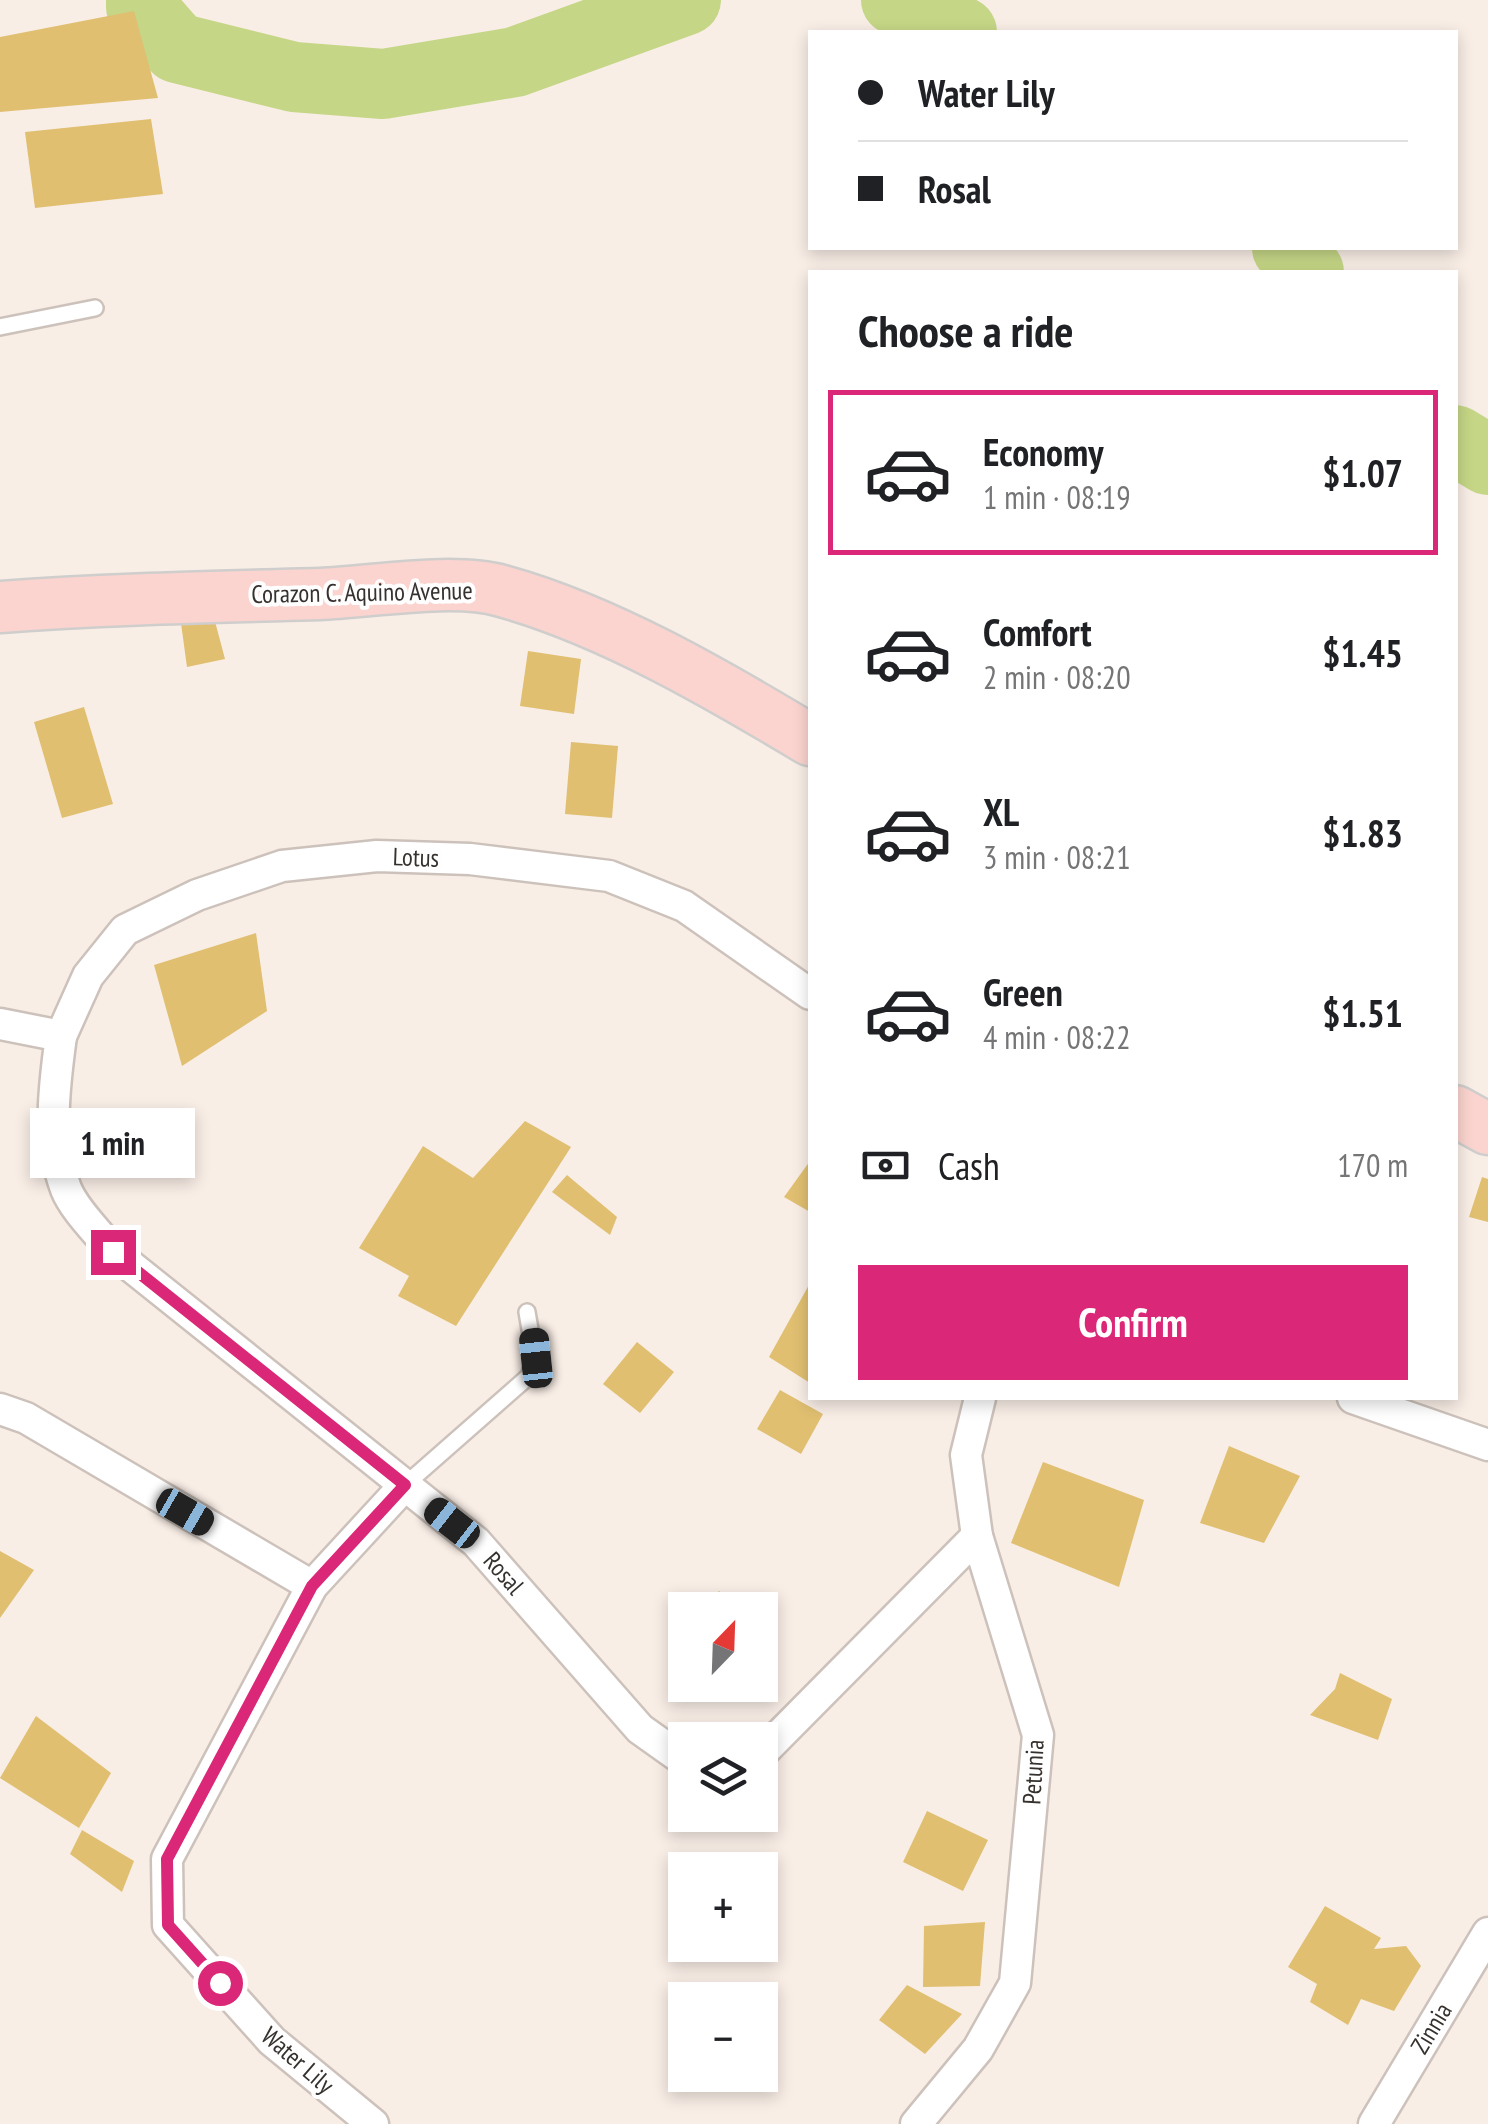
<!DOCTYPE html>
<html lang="en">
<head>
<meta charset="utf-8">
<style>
	body { margin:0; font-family:"PT Sans Narrow",sans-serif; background:#f6f6f6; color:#202124; height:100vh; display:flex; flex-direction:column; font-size:38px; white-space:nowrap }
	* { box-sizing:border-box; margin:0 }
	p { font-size:32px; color:#757577 }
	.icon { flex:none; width:55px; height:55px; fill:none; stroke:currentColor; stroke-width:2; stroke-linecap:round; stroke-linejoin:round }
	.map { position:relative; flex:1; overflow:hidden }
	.side { position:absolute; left:808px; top:270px; width:650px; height:1130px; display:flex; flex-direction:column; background:#fff; border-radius:0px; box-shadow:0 5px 15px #0003 }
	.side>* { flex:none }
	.guide { position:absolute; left:808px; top:30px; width:650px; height:220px; border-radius:0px; box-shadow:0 5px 15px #0003; display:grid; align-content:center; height:220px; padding:0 50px; background:#fff }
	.needle { width:65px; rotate:23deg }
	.buttons { position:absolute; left:668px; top:1592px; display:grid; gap:20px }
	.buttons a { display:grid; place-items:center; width:110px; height:110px; border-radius:0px; background:#fff; box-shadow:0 5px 15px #0003; font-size:50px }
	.end { position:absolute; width:45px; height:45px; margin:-22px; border:12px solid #db2777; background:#fff; box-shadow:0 0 0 5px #fff }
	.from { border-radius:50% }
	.bubble { position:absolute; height:70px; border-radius:0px; background:#fff; box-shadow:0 5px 15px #0003; font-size:32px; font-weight:700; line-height:70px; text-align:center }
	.car { position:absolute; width:30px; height:60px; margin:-30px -15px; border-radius:12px; box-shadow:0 0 8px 2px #0007; background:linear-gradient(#222 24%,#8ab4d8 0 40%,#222 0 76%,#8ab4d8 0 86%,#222 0) }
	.guide b { display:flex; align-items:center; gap:35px; height:95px; font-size:38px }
	.guide b+b { border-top:2px solid #e0e0e0 }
	.guide i { width:25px; height:25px; background:#202124 }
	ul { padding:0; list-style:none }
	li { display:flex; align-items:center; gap:30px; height:165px; margin:0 20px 15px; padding:0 30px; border:5px solid transparent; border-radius:0px }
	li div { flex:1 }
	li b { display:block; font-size:38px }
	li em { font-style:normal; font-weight:700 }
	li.on { border-color:#db2777 }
	li>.icon { width:90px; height:90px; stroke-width:1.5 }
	h2 { padding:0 50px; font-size:45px; line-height:120px }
	.pay { display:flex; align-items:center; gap:25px; height:110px; padding:0 50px; font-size:38px }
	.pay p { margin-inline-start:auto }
	.action { display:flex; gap:20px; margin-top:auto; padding:20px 50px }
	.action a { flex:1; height:115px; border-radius:0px; background:#db2777; color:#fff; font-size:40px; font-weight:700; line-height:115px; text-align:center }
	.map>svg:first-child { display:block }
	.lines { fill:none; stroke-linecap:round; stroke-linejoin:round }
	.river { stroke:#c5d686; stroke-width:70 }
	.building { fill:#e0bf71 }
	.lane-casing { stroke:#cdc2bb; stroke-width:20 }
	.street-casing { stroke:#cdc2bb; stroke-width:35 }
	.primary-casing { stroke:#cfcecd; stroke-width:55 }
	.lane { stroke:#fff; stroke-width:15 }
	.street { stroke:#fff; stroke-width:30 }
	.primary { stroke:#fbd4cf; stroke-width:50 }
	.route { stroke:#db2777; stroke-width:12 }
	.labels { text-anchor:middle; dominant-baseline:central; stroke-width:8; stroke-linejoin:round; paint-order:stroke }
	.street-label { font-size:25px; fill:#35312e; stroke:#fefefe }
</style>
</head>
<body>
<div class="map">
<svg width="1488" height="2124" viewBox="0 0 1488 2124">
	<rect width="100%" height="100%" fill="#f9eee6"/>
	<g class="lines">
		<g class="river">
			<polyline points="141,0 141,7 177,48 294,77 383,84 515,62 686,0"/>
			<polyline points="896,0 962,32"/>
			<polyline points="1287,248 1309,272"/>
			<polyline points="1455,440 1488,460"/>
		</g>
	</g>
	<g class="building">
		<polygon points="134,11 158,98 0,112 0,37"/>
		<polygon points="151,119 163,194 35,208 25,132"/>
		<polygon points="213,614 225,659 187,667 180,616"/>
		<polygon points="528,651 581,659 574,714 520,706"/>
		<polygon points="84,707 113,804 62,818 34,722"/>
		<polygon points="571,742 618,746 612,818 565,814"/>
		<polygon points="256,933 267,1011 182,1066 154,965"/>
		<polygon points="525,1121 571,1147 456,1326 398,1296 409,1276 359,1248 423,1146 473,1178"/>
		<polygon points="810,1161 810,1212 784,1197"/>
		<polygon points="567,1175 617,1217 610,1235 552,1192"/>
		<polygon points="1482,1177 1488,1179 1488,1222 1469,1217"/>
		<polygon points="810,1283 810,1383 769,1357"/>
		<polygon points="637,1342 674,1372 640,1413 603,1384"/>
		<polygon points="780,1390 823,1414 801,1454 757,1429"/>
		<polygon points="1229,1446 1300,1476 1264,1543 1200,1523"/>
		<polygon points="1043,1462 1144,1500 1119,1587 1011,1543"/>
		<polygon points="0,1551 34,1570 0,1618"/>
		<polygon points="719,1591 731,1600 723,1610 701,1610"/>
		<polygon points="1340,1673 1392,1699 1378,1740 1310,1715 1335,1689"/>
		<polygon points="36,1716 111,1773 79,1828 0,1778"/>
		<polygon points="927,1811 988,1840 963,1891 903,1862"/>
		<polygon points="82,1830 134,1861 122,1892 70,1854"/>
		<polygon points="1325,1906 1381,1938 1374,1949 1406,1946 1421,1966 1394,2011 1361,1999 1348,2025 1310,2002 1317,1984 1288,1967"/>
		<polygon points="985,1922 980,1986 923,1987 924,1926"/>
		<polygon points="907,1985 962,2014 925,2054 879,2020"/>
	</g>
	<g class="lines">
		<g class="lane-casing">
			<g id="lane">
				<polyline points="0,327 95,308"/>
				<polyline points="405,1485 529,1376 535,1358 527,1312"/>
			</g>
		</g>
		<g class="street-casing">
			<g id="street">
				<path d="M0,1024L61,1036C54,1087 47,1139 66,1189C75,1211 99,1233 113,1252L476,1542L640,1729L685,1761"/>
				<polyline points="61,1036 88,976 125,930 197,895 282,866 377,856 470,859 609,876 684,906 810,994"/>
				<polyline points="1353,1398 1488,1445"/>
				<polyline points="0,1409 26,1418 312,1586"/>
				<polyline points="760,1755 977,1536"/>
				<polyline points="373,2124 272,2041 168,1925 167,1859 312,1586 405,1485"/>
				<polyline points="916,2124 978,2049 1015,1983 1038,1735 977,1536 966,1455 980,1398"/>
				<polyline points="1374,2124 1488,1933"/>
			</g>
		</g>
		<g class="primary-casing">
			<g id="primary">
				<path d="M0,607C107,599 213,597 320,594C371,592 454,577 502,591C607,620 717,684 810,740"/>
				<polyline points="1455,1111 1488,1129"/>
			</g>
		</g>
		<use href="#lane" class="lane"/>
		<use href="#street" class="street"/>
		<use href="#primary" class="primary"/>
	</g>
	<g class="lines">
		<polyline class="route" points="113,1252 405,1485 312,1586 167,1859 168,1925 220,1983"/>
	</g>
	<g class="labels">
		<g class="street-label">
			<text transform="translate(362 592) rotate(-1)">Corazon C. Aquino Avenue</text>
			<text transform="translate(416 857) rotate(2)">Lotus</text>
			<text transform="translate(504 1573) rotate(49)">Rosal</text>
			<text transform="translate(1033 1772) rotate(-87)">Petunia</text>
			<text transform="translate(1431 2028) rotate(-59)">Zinnia</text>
			<text transform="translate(298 2060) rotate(41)">Water Lily</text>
		</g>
	</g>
</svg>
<div class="buttons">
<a><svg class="needle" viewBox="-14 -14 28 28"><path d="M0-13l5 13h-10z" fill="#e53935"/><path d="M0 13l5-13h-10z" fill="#757577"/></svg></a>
<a><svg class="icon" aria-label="layers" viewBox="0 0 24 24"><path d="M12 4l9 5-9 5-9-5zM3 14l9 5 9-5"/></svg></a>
<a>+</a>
<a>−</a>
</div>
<i class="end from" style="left:220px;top:1983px"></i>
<i class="end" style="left:113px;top:1252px"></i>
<div class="bubble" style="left:30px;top:1108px;width:165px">1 min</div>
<i class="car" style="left:536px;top:1358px;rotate:354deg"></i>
<i class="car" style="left:185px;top:1512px;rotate:120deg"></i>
<i class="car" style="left:452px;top:1523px;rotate:308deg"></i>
<div class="guide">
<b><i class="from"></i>Water Lily</b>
<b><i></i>Rosal</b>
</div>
<section class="side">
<h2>Choose a ride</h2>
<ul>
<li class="on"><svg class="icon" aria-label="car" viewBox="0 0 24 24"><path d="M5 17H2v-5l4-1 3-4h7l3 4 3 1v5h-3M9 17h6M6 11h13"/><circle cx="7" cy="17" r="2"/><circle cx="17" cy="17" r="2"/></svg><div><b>Economy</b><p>1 min · 08:19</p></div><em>$1.07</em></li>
<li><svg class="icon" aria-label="car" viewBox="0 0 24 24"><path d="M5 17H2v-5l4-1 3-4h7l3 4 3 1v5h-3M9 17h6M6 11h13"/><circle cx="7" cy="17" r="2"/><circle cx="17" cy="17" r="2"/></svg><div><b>Comfort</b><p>2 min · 08:20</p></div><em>$1.45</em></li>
<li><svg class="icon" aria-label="car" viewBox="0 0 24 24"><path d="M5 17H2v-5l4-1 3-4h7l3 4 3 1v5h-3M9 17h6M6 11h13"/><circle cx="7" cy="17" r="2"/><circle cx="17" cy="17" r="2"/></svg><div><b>XL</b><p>3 min · 08:21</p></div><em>$1.83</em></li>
<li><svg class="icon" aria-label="car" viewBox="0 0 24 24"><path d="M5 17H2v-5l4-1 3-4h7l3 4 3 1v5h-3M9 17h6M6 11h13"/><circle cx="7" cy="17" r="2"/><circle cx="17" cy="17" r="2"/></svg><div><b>Green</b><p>4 min · 08:22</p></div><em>$1.51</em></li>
</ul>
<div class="pay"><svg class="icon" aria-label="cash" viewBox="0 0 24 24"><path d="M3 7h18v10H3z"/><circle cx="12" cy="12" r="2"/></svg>Cash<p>170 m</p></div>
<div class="action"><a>Confirm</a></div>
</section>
</div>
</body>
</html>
